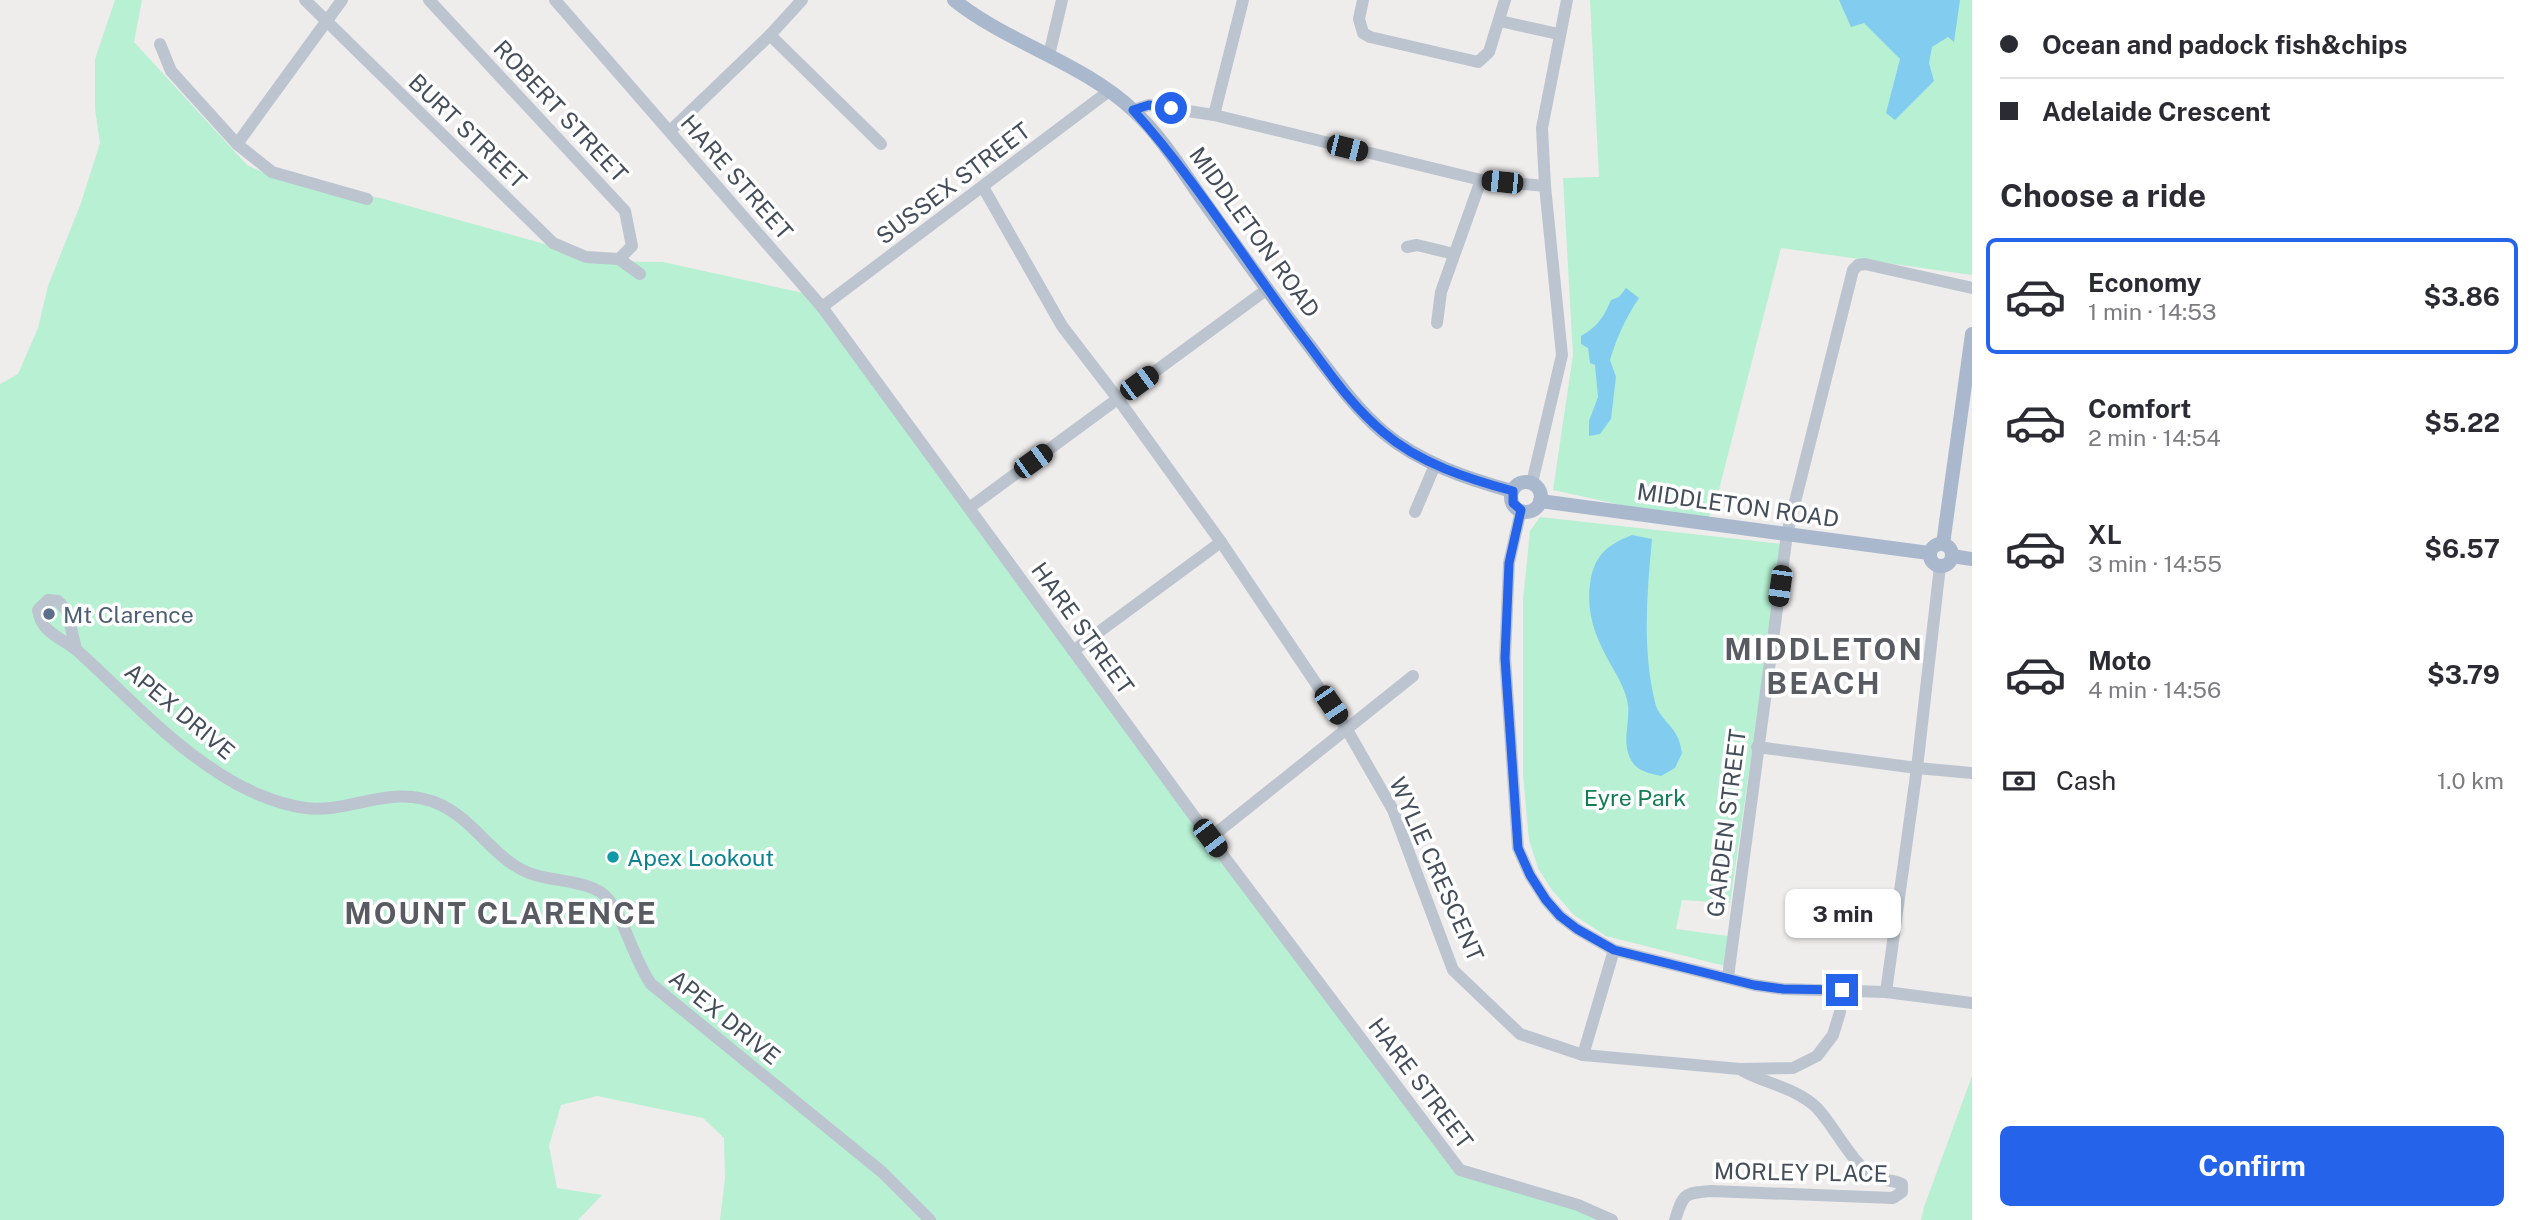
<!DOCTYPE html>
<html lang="en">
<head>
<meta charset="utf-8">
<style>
	body { margin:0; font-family:"Public Sans",sans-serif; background:#f7f7f7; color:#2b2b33; height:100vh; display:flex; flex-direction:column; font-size:26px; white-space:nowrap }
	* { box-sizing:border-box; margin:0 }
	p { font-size:23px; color:#7c7c81 }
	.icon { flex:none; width:38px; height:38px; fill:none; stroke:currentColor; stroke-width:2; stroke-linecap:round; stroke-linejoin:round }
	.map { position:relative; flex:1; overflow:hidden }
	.panel { display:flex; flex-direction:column; background:#fff; width:560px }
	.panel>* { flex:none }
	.top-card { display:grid; align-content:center; height:154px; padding:0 28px; background:#fff }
	.end { position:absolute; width:32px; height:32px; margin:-16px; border:9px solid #2563eb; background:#fff; box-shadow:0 0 0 4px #fff }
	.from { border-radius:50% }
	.bubble { position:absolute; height:49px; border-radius:10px; background:#fff; box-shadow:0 2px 5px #0004; font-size:23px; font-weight:700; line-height:49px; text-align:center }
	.car { position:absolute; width:21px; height:42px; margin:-21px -10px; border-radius:9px; box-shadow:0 0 5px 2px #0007; background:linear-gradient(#222 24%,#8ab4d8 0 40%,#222 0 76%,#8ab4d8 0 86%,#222 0) }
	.top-card b { display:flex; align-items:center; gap:24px; height:66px; font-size:26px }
	.top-card b+b { border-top:2px solid #e1e1e2 }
	.top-card i { width:18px; height:18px; background:#2b2b33 }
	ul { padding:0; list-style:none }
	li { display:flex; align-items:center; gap:21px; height:116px; margin:0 14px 10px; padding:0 14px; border:4px solid transparent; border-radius:10px }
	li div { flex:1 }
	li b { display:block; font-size:26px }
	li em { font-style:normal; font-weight:700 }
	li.selected { border-color:#2563eb }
	li>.icon { width:63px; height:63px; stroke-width:1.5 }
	h2 { padding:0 28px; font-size:32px; line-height:84px }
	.pay { display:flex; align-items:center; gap:18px; height:77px; padding:0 28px; font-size:26px }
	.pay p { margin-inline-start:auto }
	.action { display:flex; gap:14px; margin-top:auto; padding:14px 28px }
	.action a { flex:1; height:80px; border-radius:10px; background:#2563eb; color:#fff; font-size:28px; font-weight:700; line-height:80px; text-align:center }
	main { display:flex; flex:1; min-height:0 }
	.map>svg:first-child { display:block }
	.green { fill:#b7f0d3 }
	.water { fill:#82cdef }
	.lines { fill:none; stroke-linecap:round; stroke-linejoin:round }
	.minor { stroke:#bcc5cf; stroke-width:12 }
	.major { stroke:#aab8cd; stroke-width:14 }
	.route { stroke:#2563eb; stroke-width:9 }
	.service-dot { fill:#5c6f8a; stroke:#fff; stroke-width:2.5 }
	.culture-dot { fill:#0f9aa8; stroke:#fff; stroke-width:2.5 }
	.labels { text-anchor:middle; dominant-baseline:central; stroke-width:7; stroke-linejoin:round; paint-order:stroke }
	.street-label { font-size:23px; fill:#444d5a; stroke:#fff }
	.service-label { font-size:23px; fill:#4e5e75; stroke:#fff; text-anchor:start }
	.park-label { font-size:23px; fill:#127d53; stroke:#fff }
	.culture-label { font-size:23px; fill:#0d838f; stroke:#fff; text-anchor:start }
	.district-label { font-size:30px; font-weight:bold; letter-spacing:2px; fill:#585b61; stroke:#fff }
</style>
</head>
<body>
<main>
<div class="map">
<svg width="1972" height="1220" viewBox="0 0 1972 1220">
	<rect width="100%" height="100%" fill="#efecec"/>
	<g class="green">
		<polygon points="115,0 142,0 134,42 247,165 273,177 380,198 548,245 586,261 663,262 812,295 1457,1166 1608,1220 720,1220 725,1178 724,1138 703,1118 597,1096 561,1105 549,1146 557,1188 602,1195 578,1220 0,1220 0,384 18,374 38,328 48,286 81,203 100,143 95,109 95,59"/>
		<polygon points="1590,0 1972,0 1972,275 1781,248 1713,513 1710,513 1708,524 1553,490 1573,355 1563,178 1599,177"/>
		<polygon points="1540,517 1782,544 1730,903 1682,900 1676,929 1728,936 1725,966 1606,936 1574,915 1552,890 1538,868 1529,840 1523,775 1523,600 1530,531"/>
		<polygon points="1972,1076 1972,1220 1921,1220 1924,1207"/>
	</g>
	<g class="water">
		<polygon points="1839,0 1960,0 1954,42 1948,37 1932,47 1929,63 1934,81 1895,120 1886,113 1900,59 1864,23 1851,27"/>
		<path d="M1626,288L1639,298C1626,317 1617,337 1610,360L1616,377L1611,419L1600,434L1589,436V421L1598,397L1595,365L1590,363L1588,348L1581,344V336C1597,327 1604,317 1611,300L1619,297Z"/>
		<path d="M1632,535L1652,539C1647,593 1642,648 1655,702C1658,717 1672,724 1678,738C1680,742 1681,749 1682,753L1675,768L1661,776C1648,773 1636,771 1630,758C1622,741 1630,722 1628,705C1626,691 1618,677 1611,665C1596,638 1586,614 1590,584C1594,555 1607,545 1632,535Z"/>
	</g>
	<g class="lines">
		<g class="minor">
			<polyline points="305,0 553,243 586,257 619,259"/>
			<polyline points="429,0 625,211 632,246 619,259"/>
			<polyline points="555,0 822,307 1210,838 1460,1170 1578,1205 1612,1220"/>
			<polyline points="1363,0 1359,19 1363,33 1370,37 1478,62 1489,52 1505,0"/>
			<polyline points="1500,21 1558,34"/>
			<polyline points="770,35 881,144"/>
			<polyline points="160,44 171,71 237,144 272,172 367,199"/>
			<polyline points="1049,55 1062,0"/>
			<polyline points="1133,110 1149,105 1214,115 1481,180 1545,186"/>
			<polyline points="1214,115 1243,0"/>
			<polyline points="670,131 770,35 802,0"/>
			<polyline points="237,144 342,0"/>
			<polyline points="983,187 1062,326 1118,399 1221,542 1346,728 1393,810 1453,970 1520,1034 1583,1055 1740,1069 1793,1068 1817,1056 1833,1035 1840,1012 1842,990"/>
			<polyline points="1407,247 1417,245 1454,254"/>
			<polyline points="619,259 640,274"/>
			<polyline points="822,307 1109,91"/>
			<polyline points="1437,323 1441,292 1481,180"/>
			<polyline points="1532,483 1562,355 1545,186 1542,128 1567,0"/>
			<polyline points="969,508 1266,290"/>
			<polyline points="1521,510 1509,563 1505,658 1518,848 1530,875 1546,900 1560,916 1577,929 1614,950 1754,985 1783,989 1886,992 1972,1003"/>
			<polyline points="1415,512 1435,465"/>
			<path d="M76,649L67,611L58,601L48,600L38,610C39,617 42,624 47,629C57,639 71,644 81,654C125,694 167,740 217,772C242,789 276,804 305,808C351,814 392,782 441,805C475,821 494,859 529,873C551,882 594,880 608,899C625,920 633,958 651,984L882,1172L930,1220"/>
			<polyline points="1073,651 1221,542"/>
			<polyline points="1757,747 1917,768 1972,773"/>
			<polyline points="1210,838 1413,676"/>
			<polyline points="1728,977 1787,534 1853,270 1858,265 1865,264 1972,288"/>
			<polyline points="1886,992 1917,768 1940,566"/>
			<polyline points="1583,1055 1614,950"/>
			<path d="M1675,1220C1683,1194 1684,1193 1711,1191L1893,1198L1902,1192V1184C1894,1180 1884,1181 1876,1177C1852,1166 1835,1126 1816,1107C1796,1088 1767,1084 1743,1071"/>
		</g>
		<g class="major">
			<path d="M954,0C1009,44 1082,62 1134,111C1162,137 1183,172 1205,203C1240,252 1275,301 1311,348C1334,378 1355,408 1383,432C1420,463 1468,479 1512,491"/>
			<circle cx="1526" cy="497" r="15"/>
			<polyline points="1540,501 1929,553"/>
			<circle cx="1941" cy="555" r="11"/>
			<polyline points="1943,544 1972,334"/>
			<polyline points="1952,556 1972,559"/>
		</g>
	</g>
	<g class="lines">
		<path class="route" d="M1171,108L1149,105L1133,110C1198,182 1249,267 1308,344C1331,375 1353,407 1383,432C1419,463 1468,479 1513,491V503L1521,510L1509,563L1505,658L1518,848L1530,875L1546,900L1560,916L1577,929L1614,950L1754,985L1783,989L1842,990"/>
	</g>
	<circle class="service-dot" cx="49" cy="614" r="7"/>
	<circle class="culture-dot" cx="613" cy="857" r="7"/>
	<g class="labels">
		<g class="street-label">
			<text transform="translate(561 111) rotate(47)">ROBERT STREET</text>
			<text transform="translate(468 131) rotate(44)">BURT STREET</text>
			<text transform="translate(737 177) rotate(49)">HARE STREET</text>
			<text transform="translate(953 183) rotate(-37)">SUSSEX STREET</text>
			<text transform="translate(1255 232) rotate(54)">MIDDLETON ROAD</text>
			<text transform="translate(1738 505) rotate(8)">MIDDLETON ROAD</text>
			<text transform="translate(1083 628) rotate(54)">HARE STREET</text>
			<text transform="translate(180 711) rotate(40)">APEX DRIVE</text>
			<text transform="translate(1726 823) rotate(-83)">GARDEN STREET</text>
			<text transform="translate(1437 869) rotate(66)">WYLIE CRESCENT</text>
			<text transform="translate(725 1017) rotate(39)">APEX DRIVE</text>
			<text transform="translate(1421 1083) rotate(53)">HARE STREET</text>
			<text transform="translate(1801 1172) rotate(1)">MORLEY PLACE</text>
		</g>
		<g class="service-label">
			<text x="63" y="614">Mt Clarence</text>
		</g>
		<g class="park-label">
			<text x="1635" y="797">Eyre Park</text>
		</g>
		<g class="culture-label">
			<text x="627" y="857">Apex Lookout</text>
		</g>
		<g class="district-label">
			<text x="1824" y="649">MIDDLETON<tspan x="1824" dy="34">BEACH</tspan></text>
			<text x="501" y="913">MOUNT CLARENCE</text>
		</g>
	</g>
</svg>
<i class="end from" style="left:1171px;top:108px"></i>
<i class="end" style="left:1842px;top:990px"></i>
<div class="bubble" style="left:1785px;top:889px;width:116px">3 min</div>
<i class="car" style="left:1347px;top:148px;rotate:104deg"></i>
<i class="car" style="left:1502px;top:182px;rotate:276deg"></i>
<i class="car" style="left:1139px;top:383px;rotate:54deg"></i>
<i class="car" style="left:1033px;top:461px;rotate:54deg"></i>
<i class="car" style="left:1780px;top:586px;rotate:188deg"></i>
<i class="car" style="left:1331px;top:705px;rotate:146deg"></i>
<i class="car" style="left:1210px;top:838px;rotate:143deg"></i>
</div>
<section class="panel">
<div class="top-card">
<b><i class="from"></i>Ocean and padock fish&amp;chips</b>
<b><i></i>Adelaide Crescent</b>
</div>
<h2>Choose a ride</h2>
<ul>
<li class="selected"><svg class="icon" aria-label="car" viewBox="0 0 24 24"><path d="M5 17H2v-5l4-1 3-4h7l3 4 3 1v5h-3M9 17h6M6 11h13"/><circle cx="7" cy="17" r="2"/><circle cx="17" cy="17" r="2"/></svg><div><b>Economy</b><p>1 min · 14:53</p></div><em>$3.86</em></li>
<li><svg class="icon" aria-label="car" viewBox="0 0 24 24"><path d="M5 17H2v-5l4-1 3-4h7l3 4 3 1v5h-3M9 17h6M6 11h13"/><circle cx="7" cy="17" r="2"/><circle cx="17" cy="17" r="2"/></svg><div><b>Comfort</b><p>2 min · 14:54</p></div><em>$5.22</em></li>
<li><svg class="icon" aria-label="car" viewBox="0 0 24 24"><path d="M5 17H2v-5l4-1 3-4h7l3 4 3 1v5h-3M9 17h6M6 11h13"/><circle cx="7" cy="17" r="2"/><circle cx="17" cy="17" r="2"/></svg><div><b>XL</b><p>3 min · 14:55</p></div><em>$6.57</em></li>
<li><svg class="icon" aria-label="car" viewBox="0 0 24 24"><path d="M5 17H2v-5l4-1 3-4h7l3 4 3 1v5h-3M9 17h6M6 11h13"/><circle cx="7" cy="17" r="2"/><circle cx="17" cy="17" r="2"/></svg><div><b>Moto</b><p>4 min · 14:56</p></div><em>$3.79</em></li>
</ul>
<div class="pay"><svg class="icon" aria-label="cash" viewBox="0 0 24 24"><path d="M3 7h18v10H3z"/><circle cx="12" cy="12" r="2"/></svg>Cash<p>1.0 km</p></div>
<div class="action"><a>Confirm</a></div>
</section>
</main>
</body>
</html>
